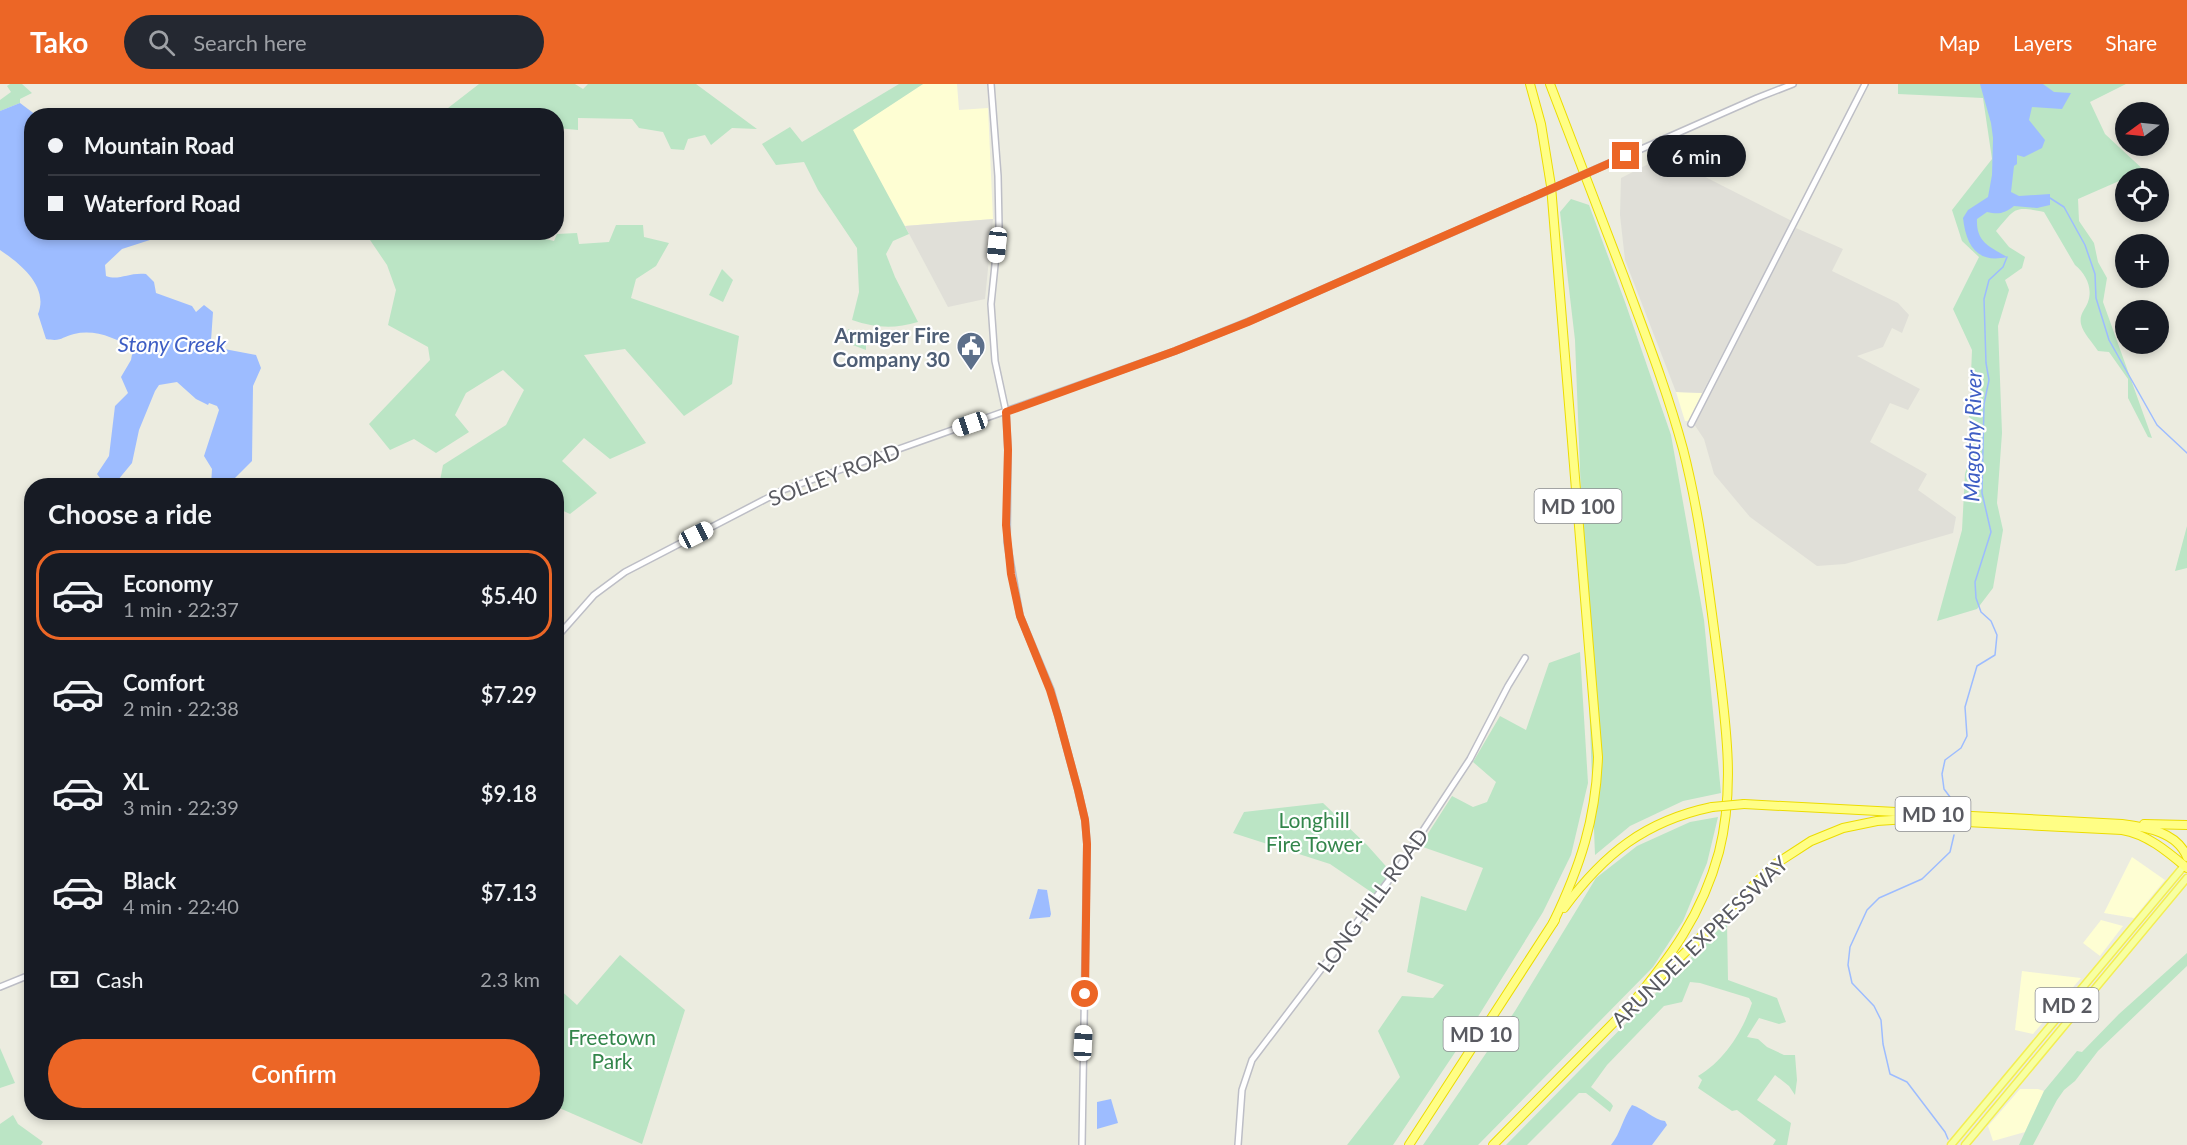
<!DOCTYPE html>
<html lang="en">
<head>
<meta charset="utf-8">
<style>
	body { margin:0; font-family:Lato,sans-serif; background:#242831; color:#f1f3f6; height:100vh; display:flex; flex-direction:column; font-size:22px; white-space:nowrap }
	* { box-sizing:border-box; margin:0 }
	p { font-size:20px; color:#9ea1a6 }
	.icon { flex:none; width:33px; height:33px; fill:none; stroke:currentColor; stroke-width:2; stroke-linecap:round; stroke-linejoin:round }
	.map { position:relative; flex:1; overflow:hidden }
	.drawer { position:absolute; left:24px; top:394px; width:540px; height:642px; display:flex; flex-direction:column; background:#171b24; border-radius:24px; box-shadow:0 3px 9px #0003 }
	.drawer>* { flex:none }
	.banner { position:absolute; left:24px; top:24px; width:540px; height:132px; border-radius:24px; box-shadow:0 3px 9px #0003; display:grid; align-content:center; height:132px; padding:0 24px; background:#171b24 }
	.needle { width:39px; rotate:255deg }
	.fabs { position:absolute; left:2115px; top:18px; display:grid; gap:12px }
	.fabs a { display:grid; place-items:center; width:54px; height:54px; border-radius:50%; background:#171b24; box-shadow:0 3px 9px #0003; font-size:30px }
	.end { position:absolute; width:27px; height:27px; margin:-14px; border:8px solid #ec6626; background:#fff; box-shadow:0 0 0 3px #fff }
	.from { border-radius:50% }
	.bubble { position:absolute; height:42px; border-radius:21px; background:#171b24; box-shadow:0 3px 9px #0003; font-size:20px; font-weight:600; line-height:42px; text-align:center }
	.car { position:absolute; width:18px; height:36px; margin:-18px -9px; border-radius:8px; box-shadow:0 0 4px 2px #0007; background:linear-gradient(#fff 24%,#345 0 40%,#fff 0 76%,#345 0 86%,#fff 0) }
	.banner b { display:flex; align-items:center; gap:21px; height:57px; font-size:22px }
	.banner b+b { border-top:2px solid #363941 }
	.banner i { width:15px; height:15px; background:#f1f3f6 }
	ul { padding:0; list-style:none }
	li { display:flex; align-items:center; gap:18px; height:90px; margin:0 12px 9px; padding:0 12px; border:3px solid transparent; border-radius:24px }
	li div { flex:1 }
	li b { display:block; font-size:22px }
	li em { font-style:normal; font-weight:600 }
	li.on { border-color:#ec6626 }
	li>.icon { width:54px; height:54px; stroke-width:1.5 }
	h2 { padding:0 24px; font-size:27px; line-height:72px }
	.pay { display:flex; align-items:center; gap:15px; height:66px; padding:0 24px; font-size:22px }
	.pay p { margin-inline-start:auto }
	.primary-button { display:flex; gap:12px; margin-top:auto; padding:12px 24px }
	.primary-button a { flex:1; height:69px; border-radius:36px; background:#ec6626; color:#fff; font-size:24px; font-weight:600; line-height:69px; text-align:center }
	header { display:flex; align-items:center; gap:36px; box-sizing:border-box; height:84px; padding:0 30px; background:#ec6626; color:#fff }
	header strong { font-size:28px }
	nav { display:flex; gap:33px; margin-inline-start:auto; font-size:21px }
	.search { width:420px; height:54px; background:#242831; display:flex; align-items:center; gap:15px; box-sizing:border-box; padding:0 21px; border-radius:33px; color:#9ea1a6; font-size:22px }
	.map>svg:first-child { display:block }
	.commercial { fill:#fefed3 }
	.industrial { fill:#e0dfd8 }
	.green { fill:#bbe5c5 }
	.water { fill:#9dbcff }
	.lines { fill:none; stroke-linecap:round; stroke-linejoin:round }
	.stream { stroke:#9dbcff; stroke-width:1.5 }
	.secondary-casing { stroke:#bdbec6; stroke-width:8 }
	.primary-casing { stroke:#f3ee52; stroke-width:9 }
	.highway-casing { stroke:#ecdc00; stroke-width:10 }
	.secondary { stroke:#fff; stroke-width:5 }
	.primary { stroke:#f7ffa2; stroke-width:6 }
	.highway { stroke:#fffe85; stroke-width:8 }
	.secondary-bridge-casing { stroke:#bdbec6; stroke-width:8; stroke-linecap:butt }
	.highway-bridge-casing { stroke:#ecdc00; stroke-width:10; stroke-linecap:butt }
	.secondary-bridge { stroke:#fff; stroke-width:5 }
	.highway-bridge { stroke:#fffe85; stroke-width:8 }
	.route { stroke:#ec6626; stroke-width:8 }
	.labels { text-anchor:middle; dominant-baseline:central; stroke-width:4.5; stroke-linejoin:round; paint-order:stroke }
	.shield { fill:#fff; stroke:#8b8c90; stroke-width:1.5 }
	.shield-label { font-size:20px; font-weight:bold; fill:#595a61 }
	.service-label { font-size:21px; font-weight:bold; fill:#4e5e75; stroke:#fff; text-anchor:end }
	.street-label { font-size:21px; fill:#595a61; stroke:#fff }
	.park-label { font-size:21px; fill:#33864b; stroke:#fff }
	.water-label { font-size:22px; font-style:italic; fill:#3e5ec4; stroke:#fff }
</style>
</head>
<body>
<header>
<strong>Tako</strong>
<div class="search"><svg class="icon" aria-label="search" viewBox="0 0 24 24"><circle cx="10" cy="10" r="6"/><path d="M15 15l6 6"/></svg>Search here</div>
<nav><a>Map</a><a>Layers</a><a>Share</a></nav>
</header>
<div class="map">
<svg width="2187" height="1061" viewBox="0 0 2187 1061">
	<rect width="100%" height="100%" fill="#ecece0"/>
	<g class="commercial">
		<polygon points="923,0 957,0 959,26 988,24 993,135 905,142 852,46"/>
		<polygon points="1676,308 1702,309 1689,337 1685,337"/>
		<polygon points="2132,773 2165,796 2134,834 2104,829"/>
		<polygon points="2101,836 2123,842 2100,872 2083,859"/>
		<polygon points="2022,887 2081,894 2033,950 2015,946"/>
		<polygon points="2020,1005 2038,1005 2044,1007 2025,1048 1993,1057 1988,1042"/>
	</g>
	<g class="industrial">
		<polygon points="1664,72 1792,137 1702,309 1676,308 1625,176 1620,131 1621,94"/>
		<polygon points="993,135 985,215 948,223 905,142"/>
		<polygon points="1796,144 1843,165 1832,187 1898,219 1909,231 1902,249 1892,244 1883,263 1857,272 1920,305 1908,326 1890,319 1870,358 1927,390 1918,406 1956,433 1953,449 1845,480 1817,482 1750,433 1714,390 1704,355 1694,340"/>
	</g>
	<g class="green">
		<polygon points="10,0 22,0 32,9 20,15 20,19 0,27 0,16 11,8 7,2"/>
		<polygon points="479,0 575,0 583,5 588,0 696,0 757,45 732,44 711,61 705,51 688,55 684,66 671,65 663,48 639,44 632,35 578,34 578,46 557,44 556,32 439,31"/>
		<path d="M899,0H923L853,46L909,150L893,157L886,170L895,193L918,238C894,245 876,244 852,236L859,208L857,164L818,106L804,78L776,81L762,60L790,43L802,58Z"/>
		<path d="M1898,0H2126L2090,18L2105,50L2147,89L2126,94L2078,115L2079,137L2094,159L2098,178L2107,194L2103,218L2152,354L2148,353L2128,314V295L2109,268L2098,267C2093,259 2083,249 2081,240C2079,230 2085,226 2088,218C2093,204 2086,190 2075,181L2044,128C2013,122 2016,124 1996,147L2009,163L2025,173L2022,184L2005,196L2009,206L1998,242L2002,349L1997,419L2003,446L1993,504L1977,525L1937,537L1962,446L1965,390L1977,346L1967,329L1970,315L1972,266L1953,225L1979,173L1962,157L1952,126L1992,75L1983,14L1898,10Z"/>
		<polygon points="1571,115 1589,121 1625,218 1671,351 1704,536 1721,709 1683,717 1630,742 1595,771 1575,256 1560,128"/>
		<polygon points="616,141 643,141 644,153 669,159 656,182 636,195 631,214 739,252 732,300 684,332 625,265 584,271 646,359 610,375 584,354 562,377 597,409 570,430 557,424 556,402 439,402 443,381 506,341 524,306 503,286 466,309 455,331 469,348 436,369 414,355 390,366 369,340 430,276 428,263 388,241 396,206 387,181 370,156 378,148 529,148 529,151 554,157 557,150 577,149 579,160 609,158"/>
		<polygon points="722,185 733,196 723,218 709,211"/>
		<polygon points="848,245 866,253 866,266 842,257 843,251 847,249"/>
		<polygon points="2187,442 2187,484 2175,487"/>
		<polygon points="1580,568 1588,699 1571,771 1543,828 1466,952 1393,1061 1347,1061 1400,993 1378,947 1402,912 1433,914 1444,901 1407,888 1421,812 1466,827 1483,784 1420,762 1452,712 1473,723 1487,718 1496,698 1473,678 1500,632 1526,646 1549,579"/>
		<polygon points="1323,719 1367,761 1392,789 1377,812 1330,780 1233,749 1244,728"/>
		<polygon points="1718,733 1707,779 1683,837 1653,883 1478,1061 1423,1061 1515,927 1596,794 1637,762 1690,738"/>
		<path d="M1727,837L1728,896L1777,914L1786,938L1779,940L1759,934L1747,953L1758,955L1767,963L1784,971H1795L1797,996L1795,1011L1789,1002L1775,991L1757,1016L1791,1039L1787,1061H1773L1776,1056L1737,1026L1732,1027L1698,1004L1702,996L1698,992C1724,977 1743,947 1752,919L1749,914L1700,899L1690,898L1682,918L1664,922L1607,981L1591,1003L1611,1019L1613,1022L1610,1028L1586,1009H1579L1527,1061H1506Z"/>
		<polygon points="2187,869 2187,882 2098,967 2075,997 2064,1006 2057,1016 2033,1061 2019,1061 2044,1007 2077,967 2082,968 2119,930"/>
		<polygon points="620,871 685,926 642,1060 557,1023 557,903 577,921"/>
		<polygon points="0,964 15,999 0,1004"/>
		<polygon points="13,1031 18,1040 43,1058 41,1061 0,1061 0,1040"/>
	</g>
	<g class="water">
		<path d="M1980,0H2043L2054,8L2071,9L2062,25L2032,23L2029,36L2045,56L2042,64L2024,73L2017,71V80L2014,82L2011,108L2019,112L2050,110V121L2037,124L2014,122C2005,129 1999,131 1987,128L1977,135C1976,158 1989,162 2007,173C1977,180 1966,161 1963,134L1968,126L1988,113L1992,91L1993,54L1991,39Z"/>
		<path d="M20,19L36,31L32,32V148L189,149L185,153L156,154L122,165L105,181L106,192C119,197 129,188 146,190L154,198L156,209L192,222L196,228L204,221L213,228L211,257L219,264L256,271L261,284L253,302L252,377L227,402H211L212,385L204,372L219,326L217,322L209,319L208,321L196,315L177,298L159,301L155,307L139,346L132,379L113,402H106L97,390L109,372L115,322L128,309L121,293L131,276L133,265C116,254 95,245 74,250C61,253 62,258 46,255L38,230C49,203 21,180 0,166V27Z"/>
		<polygon points="1038,805 1047,806 1051,830 1050,833 1029,835"/>
		<polygon points="1111,1015 1118,1039 1097,1045 1097,1018"/>
		<path d="M1632,1021C1643,1024 1654,1036 1665,1037L1667,1041L1652,1061H1611C1621,1049 1623,1033 1632,1021Z"/>
	</g>
	<g class="lines">
		<g class="stream">
			<polyline points="2050,114 2064,123 2085,161 2095,190 2096,214 2109,256 2157,341 2187,369"/>
			<polyline points="1953,717 1944,705 1942,690 1945,676 1961,664 1967,652 1965,623 1977,582 1995,571 1997,551 1991,537 1981,528 1976,514 1975,498 1991,448 1982,409 1984,320 1989,296 1986,279 1984,215 1989,196 2003,183 2007,173"/>
			<polyline points="1948,1055 1945,1048 1907,998 1890,990 1883,960 1881,936 1874,922 1852,899 1848,881 1850,863 1867,826 1879,814 1922,795 1950,768 1954,751"/>
		</g>
		<g class="secondary-casing">
			<g id="secondary">
				<polyline points="991,0 998,92 999,142 991,220 995,277 1006,328 1008,366 1007,458 1020,532 1051,606 1078,706 1085,736 1087,760 1082,1061"/>
				<polyline points="1596,85 1757,14 1793,0"/>
				<polyline points="1691,340 1865,0"/>
				<polyline points="556,554 594,511 625,488 783,406 1175,267 1259,233 1540,110"/>
				<polyline points="0,903 32,890"/>
				<polyline points="1238,1061 1242,1006 1252,976 1399,783 1470,675 1508,602 1525,574"/>
			</g>
		</g>
		<g class="primary-casing">
			<g id="primary">
				<polyline points="1951,1061 2184,782"/>
				<polyline points="1965,1061 2187,794"/>
			</g>
		</g>
		<g class="highway-casing">
			<g id="highway">
				<path d="M1530,0L1541,40L1551,102L1598,673C1596,735 1580,783 1553,839"/>
				<path d="M1550,0C1575,64 1599,129 1624,193C1645,250 1667,306 1683,365C1700,431 1708,500 1717,568C1725,635 1736,701 1719,768C1702,831 1670,874 1629,923"/>
				<path d="M1744,720L2122,740C2146,743 2177,748 2187,773"/>
				<polyline points="2144,740 2187,741"/>
				<path d="M1564,824C1604,770 1645,737 1712,723"/>
				<path d="M1659,894L1774,781L1811,757L1843,744L1877,737L1908,735L2122,746C2147,750 2168,768 2187,784"/>
				<polyline points="1409,1061 1555,836"/>
				<polyline points="1493,1061 1631,921"/>
			</g>
		</g>
		<use href="#secondary" class="secondary"/>
		<use href="#primary" class="primary"/>
		<use href="#highway" class="highway"/>
		<g class="secondary-bridge-casing">
			<polyline id="secondary-bridge" points="1540,110 1596,85"/>
		</g>
		<g class="highway-bridge-casing">
			<polyline id="highway-bridge" points="1712,723 1744,720"/>
		</g>
		<use href="#secondary-bridge" class="secondary-bridge"/>
		<use href="#highway-bridge" class="highway-bridge"/>
	</g>
	<g class="lines">
		<polyline class="route" points="1085,910 1087,760 1085,736 1078,706 1058,632 1050,606 1020,532 1011,490 1006,441 1008,366 1006,328 1175,267 1248,238 1626,72"/>
	</g>
	<defs>
		<g id="civic-pin" transform="scale(1.5)"><path d="M0 17L-7.5 6A9.5 9.5 0 1 1 7.5 6Z" fill="#5c6f8a" stroke="#fff"/><path d="M-.6-6.5H3V-4.5H.6V-3L4-1V1h2V6H-6V1h2V-1L-.6-3ZM-1.2 2.5V6h2.4V2.5Z" fill="#fff"/></g>
	</defs>
	<g fill-rule="evenodd">
		<use href="#civic-pin" x="971" y="262"/>
	</g>
	<g class="labels">
		<g class="shield">
			<rect x="1534.5" y="405" width="87" height="34" rx="4.5"/>
			<rect x="1895.5" y="713" width="75" height="34" rx="4.5"/>
			<rect x="2035.5" y="904" width="63" height="34" rx="4.5"/>
			<rect x="1443.5" y="933" width="75" height="34" rx="4.5"/>
		</g>
		<g class="shield-label">
			<text x="1578" y="422">MD 100</text>
			<text x="1933" y="730">MD 10</text>
			<text x="2067" y="921">MD 2</text>
			<text x="1481" y="950">MD 10</text>
		</g>
		<g class="service-label">
			<text x="950" y="250">Armiger Fire<tspan x="950" dy="24">Company 30</tspan></text>
		</g>
		<g class="street-label">
			<text transform="translate(834 390) rotate(-21)">SOLLEY ROAD</text>
			<text transform="translate(1372 816) rotate(-54)">LONG HILL ROAD</text>
			<text transform="translate(1699 857) rotate(-44)">ARUNDEL EXPRESSWAY</text>
		</g>
		<g class="park-label">
			<text x="1314" y="735">Longhill<tspan x="1314" dy="24">Fire Tower</tspan></text>
			<text x="612" y="952">Freetown<tspan x="612" dy="24">Park</tspan></text>
		</g>
		<g class="water-label">
			<text x="172" y="259">Stony Creek</text>
			<text transform="translate(1972 352) rotate(-89)">Magothy River</text>
		</g>
	</g>
</svg>
<div class="fabs">
<a><svg class="needle" viewBox="-14 -14 28 28"><path d="M0-13l5 13h-10z" fill="#e53935"/><path d="M0 13l5-13h-10z" fill="#9ea1a6"/></svg></a>
<a><svg class="icon" aria-label="locate" viewBox="0 0 24 24"><circle cx="12" cy="12" r="6"/><path d="M12 2v4M12 18v4M2 12h4M18 12h4"/></svg></a>
<a>+</a>
<a>−</a>
</div>
<i class="end from" style="left:1085px;top:910px"></i>
<i class="end" style="left:1626px;top:72px"></i>
<div class="bubble" style="left:1647px;top:51px;width:99px">6 min</div>
<i class="car" style="left:997px;top:161px;rotate:186deg"></i>
<i class="car" style="left:970px;top:340px;rotate:251deg"></i>
<i class="car" style="left:696px;top:451px;rotate:63deg"></i>
<i class="car" style="left:1083px;top:959px;rotate:3deg"></i>
<div class="banner">
<b><i class="from"></i>Mountain Road</b>
<b><i></i>Waterford Road</b>
</div>
<section class="drawer">
<h2>Choose a ride</h2>
<ul>
<li class="on"><svg class="icon" aria-label="car" viewBox="0 0 24 24"><path d="M5 17H2v-5l4-1 3-4h7l3 4 3 1v5h-3M9 17h6M6 11h13"/><circle cx="7" cy="17" r="2"/><circle cx="17" cy="17" r="2"/></svg><div><b>Economy</b><p>1 min · 22:37</p></div><em>$5.40</em></li>
<li><svg class="icon" aria-label="car" viewBox="0 0 24 24"><path d="M5 17H2v-5l4-1 3-4h7l3 4 3 1v5h-3M9 17h6M6 11h13"/><circle cx="7" cy="17" r="2"/><circle cx="17" cy="17" r="2"/></svg><div><b>Comfort</b><p>2 min · 22:38</p></div><em>$7.29</em></li>
<li><svg class="icon" aria-label="car" viewBox="0 0 24 24"><path d="M5 17H2v-5l4-1 3-4h7l3 4 3 1v5h-3M9 17h6M6 11h13"/><circle cx="7" cy="17" r="2"/><circle cx="17" cy="17" r="2"/></svg><div><b>XL</b><p>3 min · 22:39</p></div><em>$9.18</em></li>
<li><svg class="icon" aria-label="car" viewBox="0 0 24 24"><path d="M5 17H2v-5l4-1 3-4h7l3 4 3 1v5h-3M9 17h6M6 11h13"/><circle cx="7" cy="17" r="2"/><circle cx="17" cy="17" r="2"/></svg><div><b>Black</b><p>4 min · 22:40</p></div><em>$7.13</em></li>
</ul>
<div class="pay"><svg class="icon" aria-label="cash" viewBox="0 0 24 24"><path d="M3 7h18v10H3z"/><circle cx="12" cy="12" r="2"/></svg>Cash<p>2.3 km</p></div>
<div class="primary-button"><a>Confirm</a></div>
</section>
</div>
</body>
</html>
